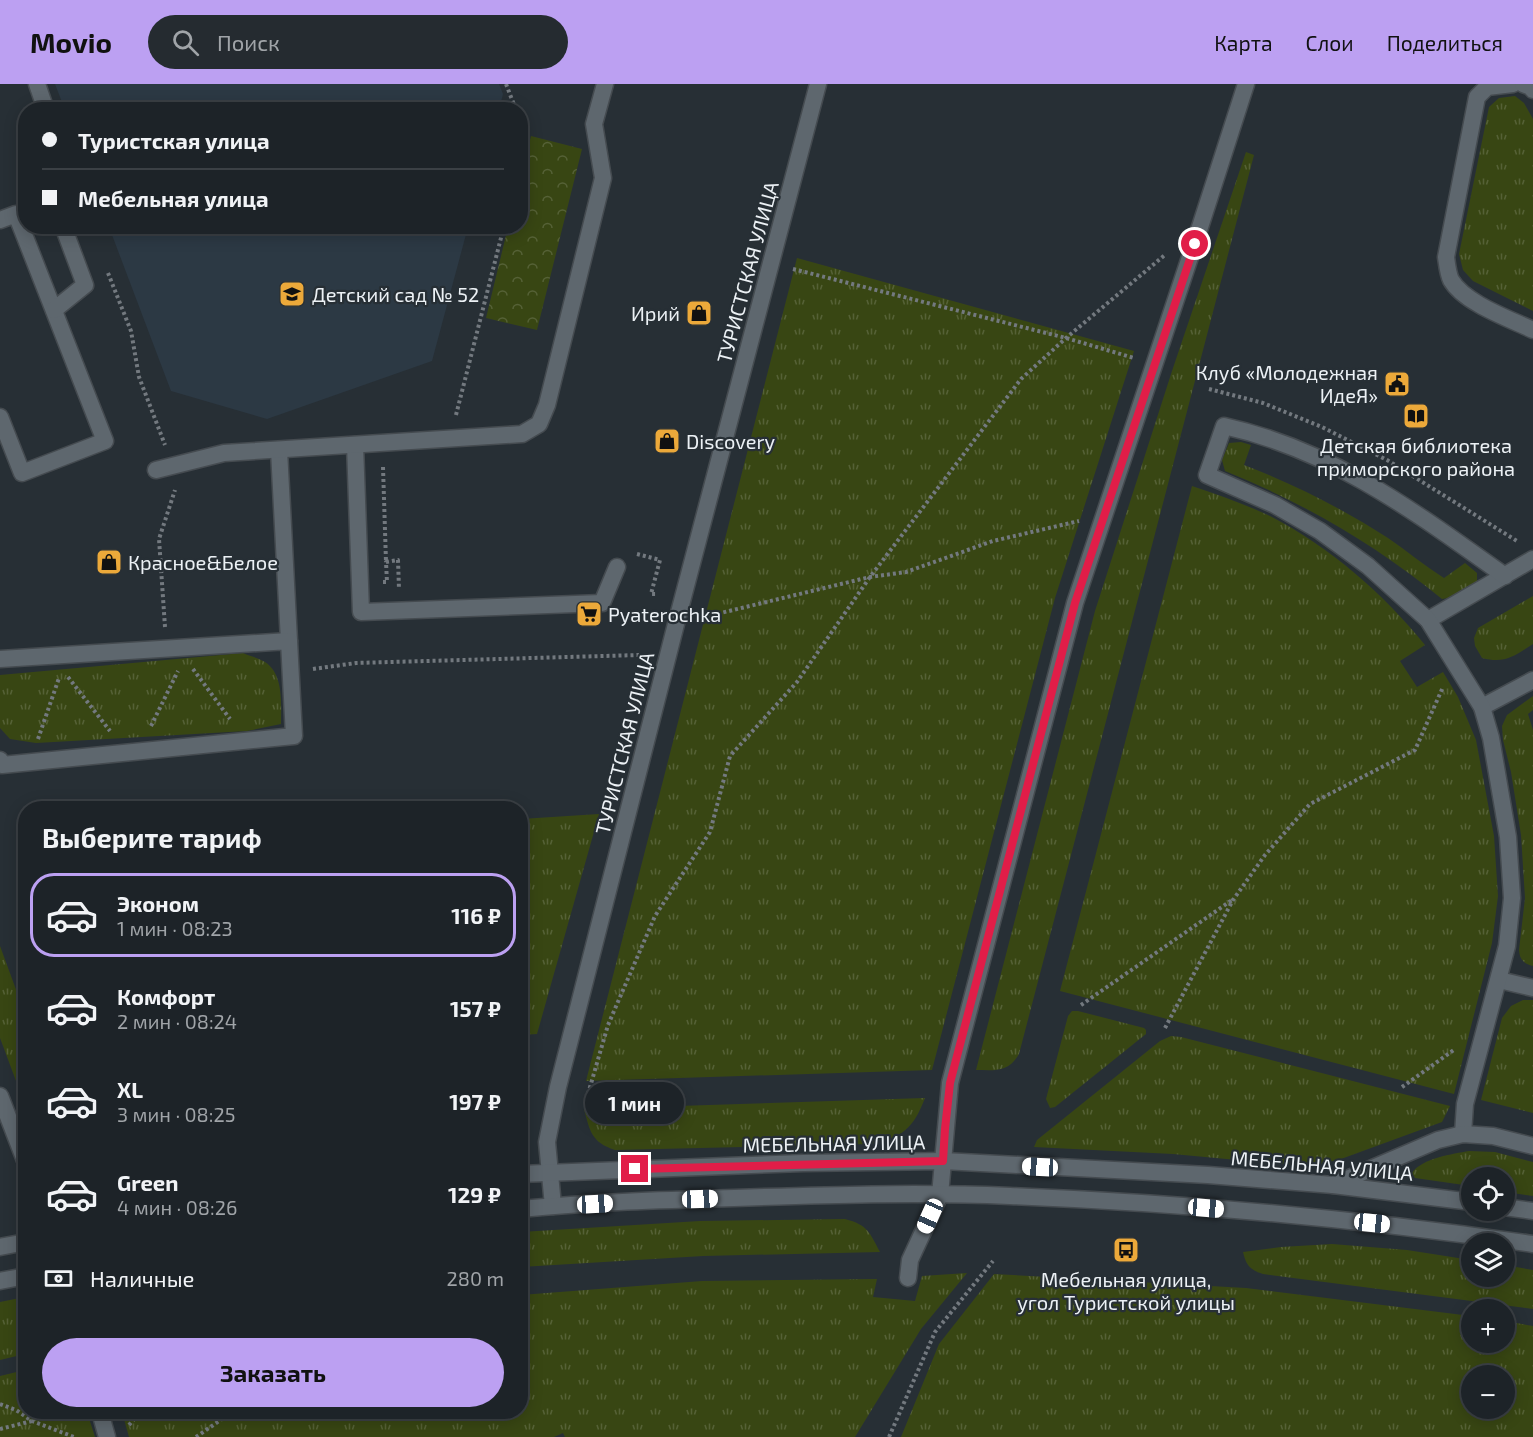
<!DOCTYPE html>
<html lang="ru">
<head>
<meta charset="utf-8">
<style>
	body { margin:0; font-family:"Exo 2",sans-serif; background:#252b30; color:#f1f3f6; height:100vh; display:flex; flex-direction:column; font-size:22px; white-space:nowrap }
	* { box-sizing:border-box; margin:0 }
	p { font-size:20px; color:#a0a4a8 }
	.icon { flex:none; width:33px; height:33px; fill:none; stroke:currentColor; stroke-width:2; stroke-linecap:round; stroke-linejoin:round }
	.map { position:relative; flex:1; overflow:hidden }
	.side { position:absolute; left:18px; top:717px; width:510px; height:618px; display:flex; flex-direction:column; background:#1d2328; border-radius:24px; box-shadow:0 3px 15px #0003,0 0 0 2px #3b4045 }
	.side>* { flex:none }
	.banner { position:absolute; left:18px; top:18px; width:510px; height:132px; border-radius:24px; box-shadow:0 3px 15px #0003,0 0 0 2px #3b4045; display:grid; align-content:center; height:132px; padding:0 24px; background:#1d2328 }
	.fabs { position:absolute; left:1461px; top:1083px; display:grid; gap:12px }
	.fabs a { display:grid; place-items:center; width:54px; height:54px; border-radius:50%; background:#1d2328; box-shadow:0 3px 15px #0003,0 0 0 2px #3b4045; font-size:30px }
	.end { position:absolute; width:27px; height:27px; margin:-14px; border:8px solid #e11d48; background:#fff; box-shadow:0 0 0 3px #fff }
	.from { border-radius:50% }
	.bubble { position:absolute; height:42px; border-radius:21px; background:#1d2328; box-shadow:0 3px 15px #0003,0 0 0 2px #3b4045; font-size:20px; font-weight:700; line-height:42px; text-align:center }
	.car { position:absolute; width:18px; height:36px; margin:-18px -9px; border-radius:8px; box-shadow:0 0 4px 2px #0007; background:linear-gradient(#fff 24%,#345 0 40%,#fff 0 76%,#345 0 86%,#fff 0) }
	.banner b { display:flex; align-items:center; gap:21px; height:57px; font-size:22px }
	.banner b+b { border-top:2px solid #3b4045 }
	.banner i { width:15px; height:15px; background:#f1f3f6 }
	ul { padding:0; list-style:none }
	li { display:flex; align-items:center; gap:18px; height:84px; margin:0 12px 9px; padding:0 12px; border:3px solid transparent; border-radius:24px }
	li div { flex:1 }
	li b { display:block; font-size:22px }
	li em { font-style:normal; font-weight:700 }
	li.on { border-color:#bca0f2 }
	li>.icon { width:54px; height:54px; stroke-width:1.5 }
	h2 { padding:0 24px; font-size:27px; line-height:72px }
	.pay { display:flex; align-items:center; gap:15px; height:66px; padding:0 24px; font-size:22px }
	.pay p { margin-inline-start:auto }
	.button { display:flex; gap:12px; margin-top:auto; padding:12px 24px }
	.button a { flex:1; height:69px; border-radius:36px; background:#bca0f2; color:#111; font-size:24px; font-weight:700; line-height:69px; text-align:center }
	header { display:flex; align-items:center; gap:36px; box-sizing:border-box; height:84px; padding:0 30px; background:#bca0f2; color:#111 }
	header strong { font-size:28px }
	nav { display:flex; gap:33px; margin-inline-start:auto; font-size:21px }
	.search { width:420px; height:54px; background:#252b30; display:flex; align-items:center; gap:15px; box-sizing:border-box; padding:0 21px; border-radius:33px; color:#a0a4a8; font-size:22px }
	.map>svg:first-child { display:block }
	.built { fill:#2c3944 }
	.grass { fill:url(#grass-tufts); fill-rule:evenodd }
	.park { fill:url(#park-crowns) }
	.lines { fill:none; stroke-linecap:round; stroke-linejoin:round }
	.service-casing { stroke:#454b50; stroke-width:19 }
	.minor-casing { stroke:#454b50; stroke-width:19 }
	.tertiary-casing { stroke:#454b50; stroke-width:19 }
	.path { stroke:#73797f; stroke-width:4; stroke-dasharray:3 3; stroke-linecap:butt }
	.service { stroke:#5e676e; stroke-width:16 }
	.minor { stroke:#5e676e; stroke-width:16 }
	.tertiary { stroke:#5e676e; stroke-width:16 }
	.route { stroke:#e11d48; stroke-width:8 }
	.labels { text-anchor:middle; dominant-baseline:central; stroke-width:4.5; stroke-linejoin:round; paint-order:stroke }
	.street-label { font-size:20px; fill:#ecf1f5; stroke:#272f35 }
	.poi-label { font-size:20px; fill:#ecf1f5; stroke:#272f35; text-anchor:start }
</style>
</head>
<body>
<header>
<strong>Movio</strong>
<div class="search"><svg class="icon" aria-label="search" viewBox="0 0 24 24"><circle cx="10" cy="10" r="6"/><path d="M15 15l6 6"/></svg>Поиск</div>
<nav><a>Карта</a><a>Слои</a><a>Поделиться</a></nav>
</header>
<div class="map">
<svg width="1533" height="1353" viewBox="0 0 1533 1353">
	<defs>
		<pattern id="grass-tufts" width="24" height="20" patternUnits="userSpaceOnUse" patternTransform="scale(1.5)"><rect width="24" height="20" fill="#384613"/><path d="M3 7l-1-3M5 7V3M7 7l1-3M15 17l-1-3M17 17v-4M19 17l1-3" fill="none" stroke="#556136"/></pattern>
		<pattern id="park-crowns" width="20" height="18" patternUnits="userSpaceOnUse" patternTransform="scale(1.5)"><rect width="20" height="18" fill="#384613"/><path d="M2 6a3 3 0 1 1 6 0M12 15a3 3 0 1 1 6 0" fill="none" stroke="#556136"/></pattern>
	</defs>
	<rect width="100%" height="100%" fill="#272f35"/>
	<g class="built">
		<polygon points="55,0 499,0 503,10 499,26 65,26"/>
		<polygon points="109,143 109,142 468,143 432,277 267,335 171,307"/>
	</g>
	<g class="grass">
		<polygon points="1515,12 1524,19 1533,35 1533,227 1473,197 1463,186 1459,170 1489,23 1499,14"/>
		<path d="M1246,68L1254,71L1019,970C1008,989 995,986 976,986L1095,527L1172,287Z"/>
		<polygon points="797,174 1134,267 1055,514 932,986 586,997"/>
		<path d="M1241,358L1251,361L1244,381C1294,400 1343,425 1388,454C1407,467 1425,482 1444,494L1465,479L1477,489V499L1454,513L1442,515C1376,461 1304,419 1225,387L1222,376L1229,359Z"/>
		<path d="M1192,402C1218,411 1245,420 1270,432C1330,463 1383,509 1425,561L1400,577L1417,603L1443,588L1458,613L1476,656L1494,752L1498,812L1492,859L1454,1010L1060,907Z"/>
		<path d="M1533,512V560C1514,572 1505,580 1482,574L1475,562L1474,554L1478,544Z"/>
		<path d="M243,569C249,572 259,574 265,578C284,590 281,620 281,640L247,647L36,659L10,655L0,644V591Z"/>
		<path d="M1533,612V626L1528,630L1533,646V882C1523,879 1520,876 1519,866L1525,814L1521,751L1511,688L1503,656L1502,642L1507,631Z"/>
		<polygon points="599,730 537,950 521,951 521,735"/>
		<polygon points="0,862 25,930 25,1021 0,954"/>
		<polygon points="1523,916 1533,916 1533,1029 1481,1016 1502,934 1511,922"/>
		<polygon points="1072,927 1078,927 1144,944 1146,946 1146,950 1055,1023 1050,1024 1046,1015 1068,932"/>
		<polygon points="1171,952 1181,953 1450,1022 1442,1038 1341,1075 1317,1081 1292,1081 1173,1070 1034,1063 1037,1056 1160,957"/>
		<path d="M925,1014C913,1045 903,1053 870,1060L615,1066C591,1058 590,1047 584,1025Z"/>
		<path d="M1469,1067L1495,1068L1533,1078V1112L1505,1108L1504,1094H1472L1471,1102L1415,1094L1412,1089C1422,1074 1453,1070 1469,1067Z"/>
		<path d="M845,1135C868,1141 869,1148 880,1168L703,1172L521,1183V1148L700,1137Z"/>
		<path d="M1332,1160L1407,1166L1471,1176L1472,1192H1504L1505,1181L1533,1186V1225L1263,1190C1250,1186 1246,1181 1243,1168L1281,1163Z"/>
		<polygon points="967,1189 921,1245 855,1353 565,1353 563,1349 554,1353 129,1353 122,1328 520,1328 521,1211 702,1197 877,1195 873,1213 915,1217 922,1192"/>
		<path d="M994,1190L1246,1204L1471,1232L1472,1258H1504L1505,1237L1533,1242V1353H901L939,1260ZM1472,1292H1504V1324H1472Z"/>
		<polygon points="25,1213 25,1270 0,1276 0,1218"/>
		<polygon points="25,1286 26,1328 87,1328 95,1353 0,1353 0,1292"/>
	</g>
	<polygon class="park" points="531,52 582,65 537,246 486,234 508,143 520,142 521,93"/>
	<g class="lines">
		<g class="service-casing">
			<g id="service">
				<polyline points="37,0 46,26"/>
				<path d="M1513,0L1487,3L1477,13L1446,173C1447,180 1448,190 1451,196C1464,219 1510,235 1533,246"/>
				<polyline points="1523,0 1531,3 1533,6"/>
				<polyline points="0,136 16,130 105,357 22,389 0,333"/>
				<polyline points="54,226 85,201 63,142"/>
				<polyline points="355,361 361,528 602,519 617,483"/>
				<polyline points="279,366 289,557"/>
				<polyline points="156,386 224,369 522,350 539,340 547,321 603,94 594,40 605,0"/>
				<polyline points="1428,536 1533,475"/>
				<polyline points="0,575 289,557 294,652 2,681 0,676"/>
				<polyline points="1482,623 1533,596"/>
				<polyline points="1499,896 1533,904"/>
				<path d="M1463,1050L1465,1020L1507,862L1512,814L1508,753L1491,654L1482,623L1428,536L1368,482L1320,447L1275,421L1207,391L1224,342C1333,366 1415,428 1505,492"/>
				<polyline points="908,1194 910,1176 940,1111"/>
				<polyline points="100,1328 107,1353"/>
			</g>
		</g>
		<g class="minor-casing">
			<g id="minor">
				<polyline points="0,1012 26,1079"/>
				<polyline points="1333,1101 1438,1056 1463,1050 1493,1052 1533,1062"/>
				<polyline points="940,1111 950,999 1075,519 1201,140 1246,0"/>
				<polyline points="553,1122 547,1058 558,1003 676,540 818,0"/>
			</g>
		</g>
		<g class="tertiary-casing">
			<g id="tertiary">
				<polyline points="520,1090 803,1079 943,1077 1208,1091 1333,1101 1472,1118"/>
				<polyline points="1504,1123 1533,1127"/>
				<path d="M520,1125C592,1118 663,1116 734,1114C826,1111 918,1108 1010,1112C1185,1119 1360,1135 1533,1160"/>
				<polyline points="0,1163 26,1158"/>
				<polyline points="0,1197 26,1192"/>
			</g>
		</g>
		<g class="path">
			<polyline points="506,0 516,26"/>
			<polyline points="520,37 527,53 520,76"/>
			<polyline points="793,185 1066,254 1134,274"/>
			<polyline points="108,189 131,247 139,293 165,361"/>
			<polyline points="1209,305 1263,319 1322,343 1387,376 1517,457"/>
			<polyline points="456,331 504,142"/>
			<polyline points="383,383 386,478"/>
			<polyline points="637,470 660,476 651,510 657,510"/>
			<polyline points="383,498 387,498 386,478 398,476 399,505"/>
			<polyline points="700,534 870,493 906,488 993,457 1079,437"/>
			<polyline points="165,543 159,455 175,406"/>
			<polyline points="193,585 230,635"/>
			<polyline points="313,585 356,579 639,571"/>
			<polyline points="68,593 110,647"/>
			<polyline points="151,642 178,587"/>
			<polyline points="38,655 59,594"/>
			<polyline points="1081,921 1232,816"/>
			<polyline points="1165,944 1233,816 1265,771 1310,720 1415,666 1443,603"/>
			<polyline points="1402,1003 1455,965"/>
			<polyline points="588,1010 608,941 655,832 710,748 730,672 797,598 870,493 1021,295 1066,254 1166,170"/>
			<polyline points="0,1320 16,1326 32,1337 74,1353"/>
			<polyline points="129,1341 140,1328"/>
			<polyline points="0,1345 32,1337 44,1328"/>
			<polyline points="196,1353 232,1328"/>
			<polyline points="889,1353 935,1248 993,1177"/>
		</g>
		<use href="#service" class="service"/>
		<use href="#minor" class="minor"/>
		<use href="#tertiary" class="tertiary"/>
	</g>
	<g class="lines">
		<polyline class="route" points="635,1085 943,1077 945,1045 950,999 1075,519 1195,160"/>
	</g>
	<defs>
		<g id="school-square" transform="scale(1.35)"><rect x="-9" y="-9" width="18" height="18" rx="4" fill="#eca93a" stroke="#272f35"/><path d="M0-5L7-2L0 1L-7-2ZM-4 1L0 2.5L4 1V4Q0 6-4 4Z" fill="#111"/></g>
		<g id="shop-square" transform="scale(1.35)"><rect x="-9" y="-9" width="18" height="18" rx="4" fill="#eca93a" stroke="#272f35"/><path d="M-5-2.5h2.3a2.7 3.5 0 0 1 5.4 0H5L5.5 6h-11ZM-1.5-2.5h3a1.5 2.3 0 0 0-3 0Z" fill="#111"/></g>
		<g id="civic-square" transform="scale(1.35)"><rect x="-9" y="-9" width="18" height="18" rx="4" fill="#eca93a" stroke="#272f35"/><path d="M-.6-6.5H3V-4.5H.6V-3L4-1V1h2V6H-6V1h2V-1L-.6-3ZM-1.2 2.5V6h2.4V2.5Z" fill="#111"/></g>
		<g id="library-square" transform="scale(1.35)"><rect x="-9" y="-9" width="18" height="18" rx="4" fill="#eca93a" stroke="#272f35"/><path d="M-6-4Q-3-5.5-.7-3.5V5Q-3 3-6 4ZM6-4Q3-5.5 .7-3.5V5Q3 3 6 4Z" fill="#111"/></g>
		<g id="supermarket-square" transform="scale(1.35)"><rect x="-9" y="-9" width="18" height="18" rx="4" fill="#eca93a" stroke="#272f35"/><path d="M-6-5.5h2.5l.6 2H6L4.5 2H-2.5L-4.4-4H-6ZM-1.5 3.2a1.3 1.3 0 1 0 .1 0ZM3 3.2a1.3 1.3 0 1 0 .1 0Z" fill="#111"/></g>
		<g id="bus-square" transform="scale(1.35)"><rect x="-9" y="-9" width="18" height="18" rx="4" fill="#eca93a" stroke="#272f35"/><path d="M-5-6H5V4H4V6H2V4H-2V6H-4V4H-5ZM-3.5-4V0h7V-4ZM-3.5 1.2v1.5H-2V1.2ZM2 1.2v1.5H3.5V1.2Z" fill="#111"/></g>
	</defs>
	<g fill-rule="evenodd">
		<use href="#school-square" x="292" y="210"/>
		<use href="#shop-square" x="699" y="229"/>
		<use href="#civic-square" x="1397" y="300"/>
		<use href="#library-square" x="1416" y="332"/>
		<use href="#shop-square" x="667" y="357"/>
		<use href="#shop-square" x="109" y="478"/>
		<use href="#supermarket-square" x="589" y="530"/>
		<use href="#bus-square" x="1126" y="1166"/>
	</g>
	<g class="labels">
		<g class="street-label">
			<text transform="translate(747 188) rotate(-75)">ТУРИСТСКАЯ УЛИЦА</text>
			<text transform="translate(624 659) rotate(-76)">ТУРИСТСКАЯ УЛИЦА</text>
			<text transform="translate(834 1059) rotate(-1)">МЕБЕЛЬНАЯ УЛИЦА</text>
			<text transform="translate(1322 1081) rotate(5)">МЕБЕЛЬНАЯ УЛИЦА</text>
		</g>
		<g class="poi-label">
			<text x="312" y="210">Детский сад № 52</text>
			<text x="680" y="229" text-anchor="end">Ирий</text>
			<text x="1378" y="288" text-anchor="end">Клуб «Молодежная<tspan x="1378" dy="23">ИдеЯ»</tspan></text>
			<text x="686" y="357">Discovery</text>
			<text x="1416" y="361" text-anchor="middle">Детская библиотека<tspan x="1416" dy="23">приморского района</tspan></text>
			<text x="128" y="478">Красное&amp;Белое</text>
			<text x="608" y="530">Pyaterochka</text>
			<text x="1126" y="1195" text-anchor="middle">Мебельная улица,<tspan x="1126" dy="23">угол Туристской улицы</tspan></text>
		</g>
	</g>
</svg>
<div class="fabs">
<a><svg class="icon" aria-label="locate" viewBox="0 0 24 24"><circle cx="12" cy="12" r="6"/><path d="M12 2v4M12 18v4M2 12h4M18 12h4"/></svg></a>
<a><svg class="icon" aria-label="layers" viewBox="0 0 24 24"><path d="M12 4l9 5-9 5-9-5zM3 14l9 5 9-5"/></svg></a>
<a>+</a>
<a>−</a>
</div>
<i class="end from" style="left:1195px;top:160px"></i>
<i class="end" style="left:635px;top:1085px"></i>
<div class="bubble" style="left:585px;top:998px;width:99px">1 мин</div>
<i class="car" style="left:1040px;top:1083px;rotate:273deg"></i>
<i class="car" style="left:700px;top:1115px;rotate:88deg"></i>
<i class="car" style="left:595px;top:1120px;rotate:87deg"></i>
<i class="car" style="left:1206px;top:1124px;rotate:95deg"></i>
<i class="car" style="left:930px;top:1132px;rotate:204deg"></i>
<i class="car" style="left:1372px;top:1139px;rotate:96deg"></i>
<div class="banner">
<b><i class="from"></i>Туристская улица</b>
<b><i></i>Мебельная улица</b>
</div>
<section class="side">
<h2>Выберите тариф</h2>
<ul>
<li class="on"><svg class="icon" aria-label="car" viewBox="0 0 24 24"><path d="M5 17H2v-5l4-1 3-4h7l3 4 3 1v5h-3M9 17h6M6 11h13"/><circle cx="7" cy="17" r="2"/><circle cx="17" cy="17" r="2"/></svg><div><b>Эконом</b><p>1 мин · 08:23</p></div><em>116 ₽</em></li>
<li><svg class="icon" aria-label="car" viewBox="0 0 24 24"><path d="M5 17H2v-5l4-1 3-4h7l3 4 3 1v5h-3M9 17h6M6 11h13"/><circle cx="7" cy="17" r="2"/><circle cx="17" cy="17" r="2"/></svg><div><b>Комфорт</b><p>2 мин · 08:24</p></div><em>157 ₽</em></li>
<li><svg class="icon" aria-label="car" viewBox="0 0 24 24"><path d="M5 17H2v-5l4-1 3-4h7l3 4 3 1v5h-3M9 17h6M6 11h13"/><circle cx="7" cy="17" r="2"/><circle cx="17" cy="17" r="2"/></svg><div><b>XL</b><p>3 мин · 08:25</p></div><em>197 ₽</em></li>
<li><svg class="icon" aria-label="car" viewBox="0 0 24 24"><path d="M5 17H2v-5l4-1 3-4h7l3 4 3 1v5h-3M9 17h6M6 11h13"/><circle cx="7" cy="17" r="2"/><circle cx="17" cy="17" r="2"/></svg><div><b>Green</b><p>4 мин · 08:26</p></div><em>129 ₽</em></li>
</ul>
<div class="pay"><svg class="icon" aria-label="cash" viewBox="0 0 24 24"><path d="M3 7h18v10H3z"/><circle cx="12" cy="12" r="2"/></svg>Наличные<p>280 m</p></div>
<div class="button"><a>Заказать</a></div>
</section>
</div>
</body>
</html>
